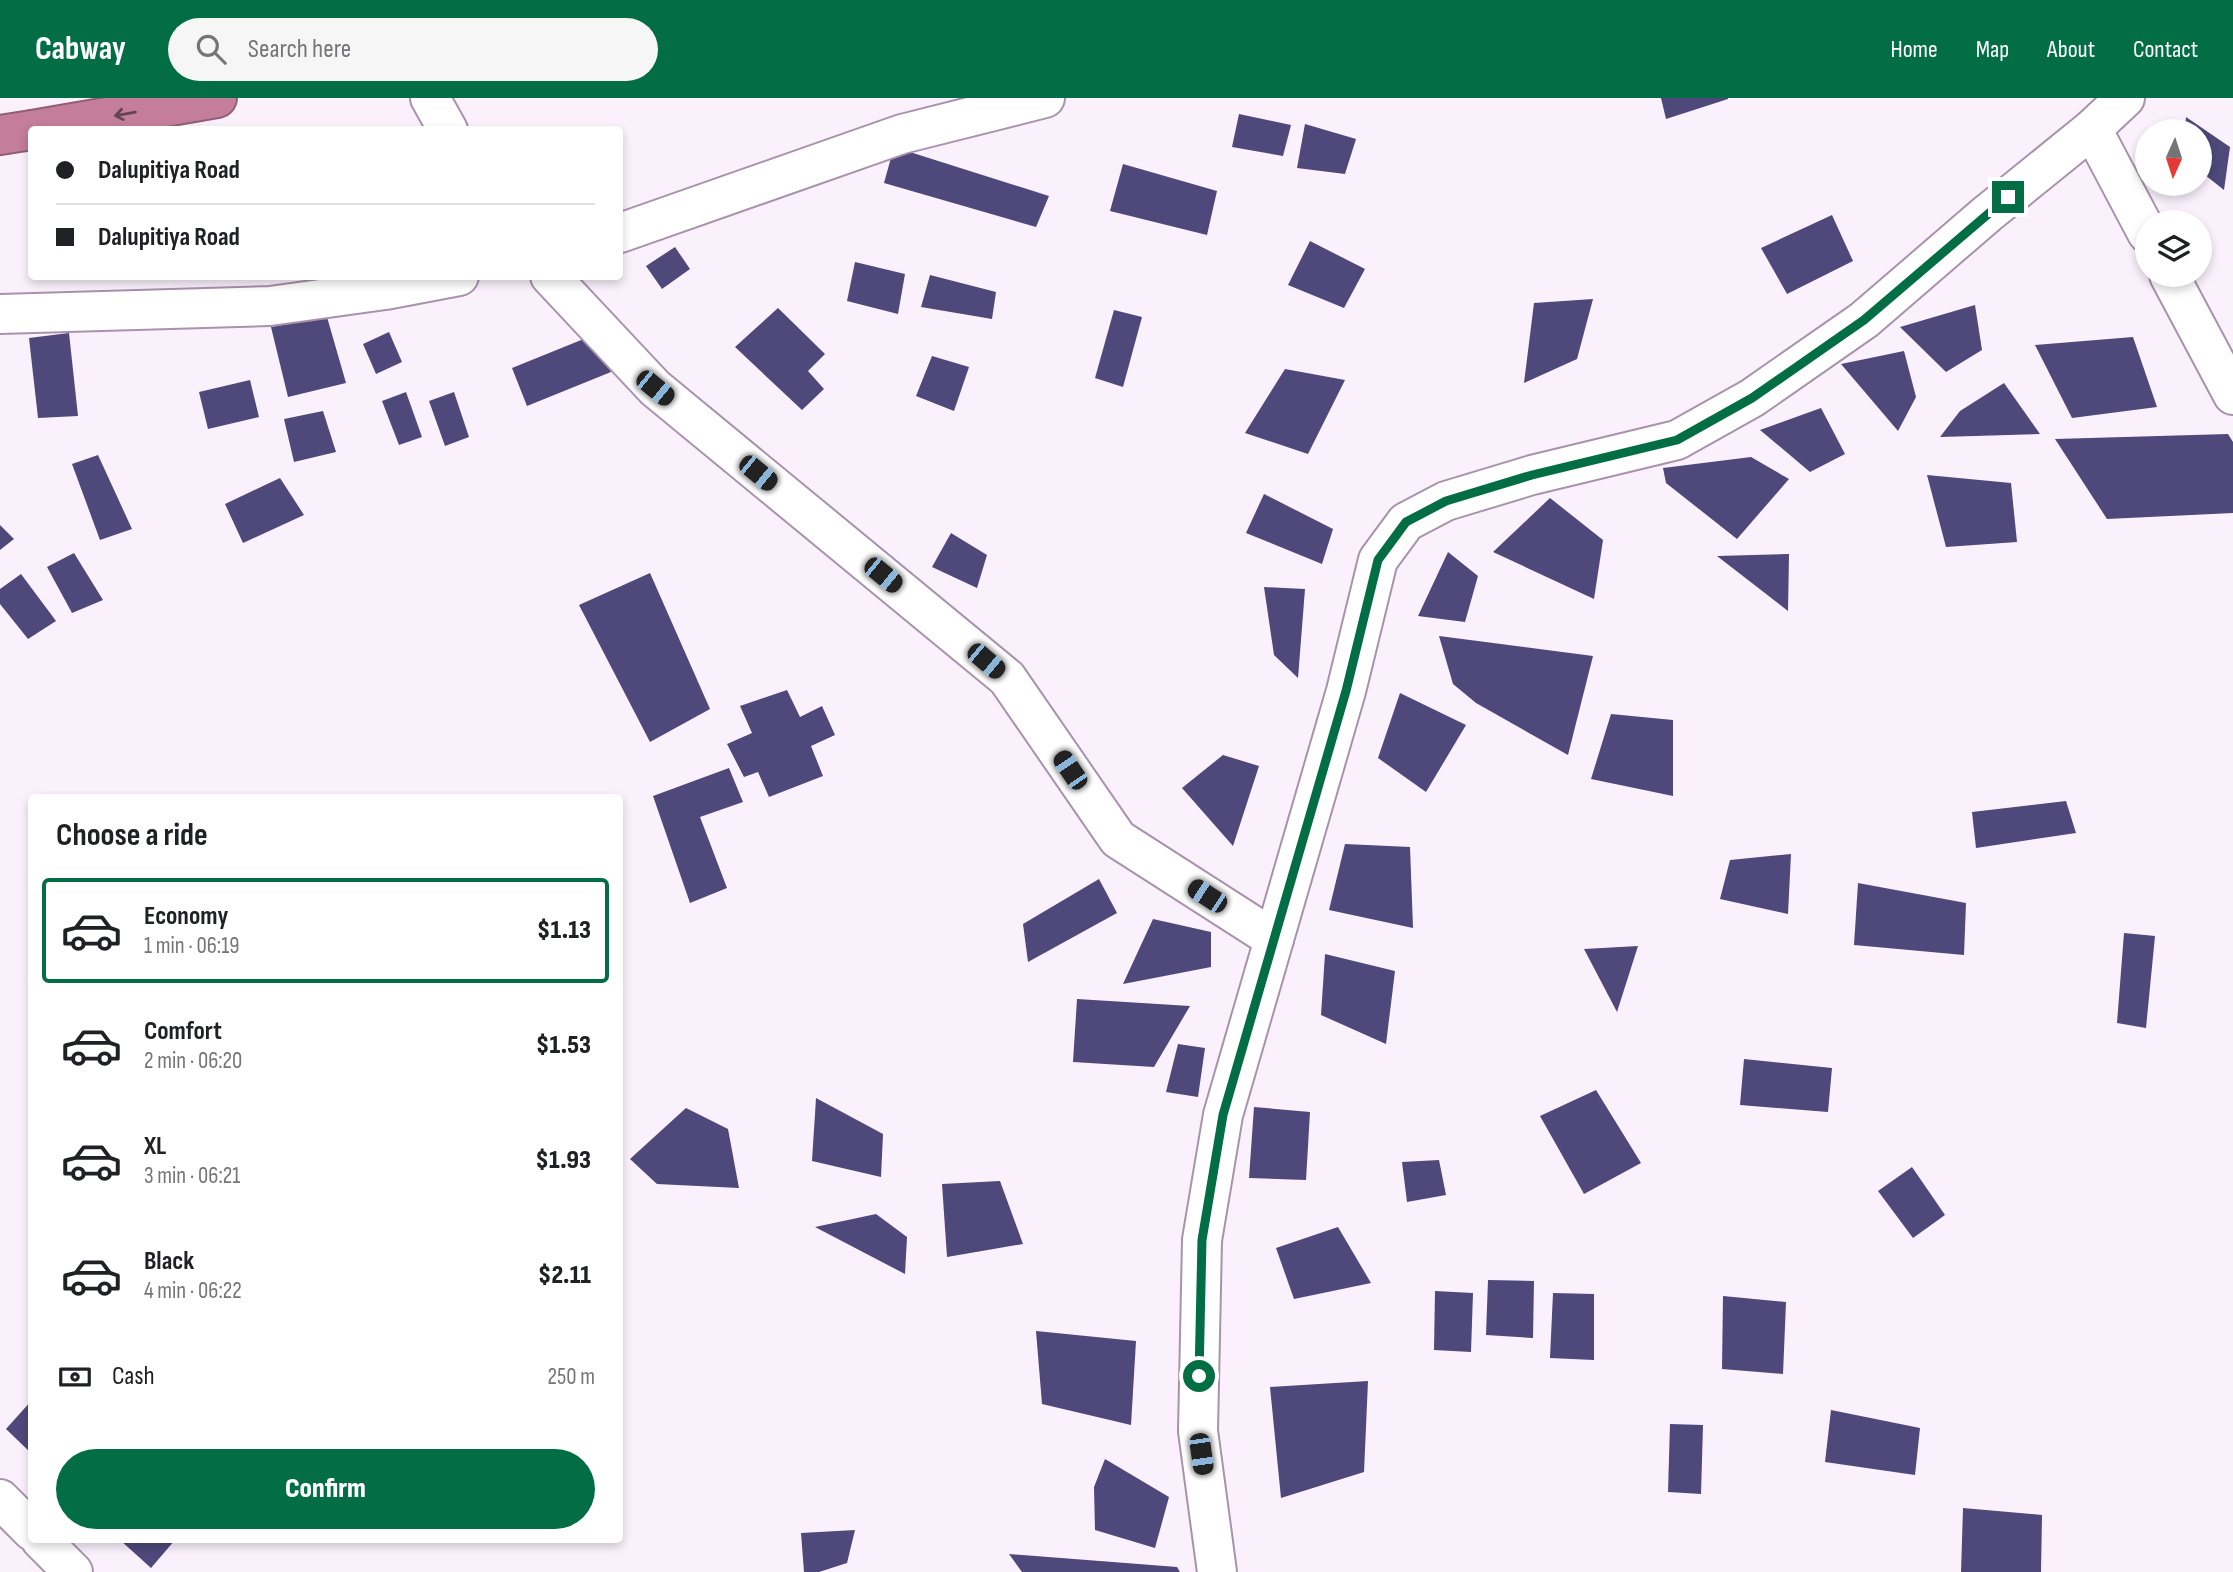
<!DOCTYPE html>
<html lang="en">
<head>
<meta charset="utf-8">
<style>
	body { margin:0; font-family:"Sofia Sans Condensed",sans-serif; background:#f6f6f6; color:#202124; height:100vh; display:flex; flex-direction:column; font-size:26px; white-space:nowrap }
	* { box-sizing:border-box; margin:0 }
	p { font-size:23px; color:#757577 }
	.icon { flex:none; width:38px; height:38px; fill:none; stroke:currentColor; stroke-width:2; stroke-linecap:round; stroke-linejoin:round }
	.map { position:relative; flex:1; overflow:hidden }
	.sheet { position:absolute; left:28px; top:696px; width:595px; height:749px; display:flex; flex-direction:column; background:#fff; border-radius:7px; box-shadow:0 4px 10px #0003 }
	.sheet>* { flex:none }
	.top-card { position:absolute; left:28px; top:28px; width:595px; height:154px; border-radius:7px; box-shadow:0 4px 10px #0003; display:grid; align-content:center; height:154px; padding:0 28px; background:#fff }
	.needle { width:46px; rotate:183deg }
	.controls { position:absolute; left:2135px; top:21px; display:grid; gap:14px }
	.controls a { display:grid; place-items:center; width:77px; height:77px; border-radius:50%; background:#fff; box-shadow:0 4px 10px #0003; font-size:35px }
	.end { position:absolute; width:32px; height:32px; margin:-16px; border:9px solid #036e45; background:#fff; box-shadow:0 0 0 4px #fff }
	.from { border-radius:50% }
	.car { position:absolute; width:21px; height:42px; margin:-21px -10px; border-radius:9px; box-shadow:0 0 5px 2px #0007; background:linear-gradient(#222 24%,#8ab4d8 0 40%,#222 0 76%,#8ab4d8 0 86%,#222 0) }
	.top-card b { display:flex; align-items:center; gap:24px; height:66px; font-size:26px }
	.top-card b+b { border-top:2px solid #e0e0e0 }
	.top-card i { width:18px; height:18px; background:#202124 }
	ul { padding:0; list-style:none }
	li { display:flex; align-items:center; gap:21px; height:105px; margin:0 14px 10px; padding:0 14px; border:4px solid transparent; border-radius:7px }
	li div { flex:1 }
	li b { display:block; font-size:26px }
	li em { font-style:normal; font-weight:800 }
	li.on { border-color:#036e45 }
	li>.icon { width:63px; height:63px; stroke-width:1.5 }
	h2 { padding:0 28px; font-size:32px; line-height:84px }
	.pay { display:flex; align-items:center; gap:18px; height:77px; padding:0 28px; font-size:26px }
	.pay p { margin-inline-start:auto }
	.action { display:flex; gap:14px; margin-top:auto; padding:14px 28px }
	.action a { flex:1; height:80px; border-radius:42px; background:#036e45; color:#fff; font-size:28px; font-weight:800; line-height:80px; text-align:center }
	header { display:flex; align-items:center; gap:42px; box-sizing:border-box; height:98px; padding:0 35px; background:#036e45; color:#fff }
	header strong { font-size:33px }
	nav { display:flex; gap:38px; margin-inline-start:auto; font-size:24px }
	.search { width:490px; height:63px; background:#f6f6f6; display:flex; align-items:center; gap:18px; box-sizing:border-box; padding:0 24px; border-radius:38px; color:#757577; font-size:26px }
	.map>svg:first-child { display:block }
	.building { fill:#4f487b }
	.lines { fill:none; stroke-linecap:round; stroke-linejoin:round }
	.minor-casing { stroke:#a892ac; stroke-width:42 }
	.highway-casing { stroke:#905f76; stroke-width:42 }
	.minor { stroke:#fff; stroke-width:38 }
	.highway { stroke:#c47d9b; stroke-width:38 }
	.oneway { stroke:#634456 }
	.route { stroke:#036e45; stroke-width:9 }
</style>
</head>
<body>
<header>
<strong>Cabway</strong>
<div class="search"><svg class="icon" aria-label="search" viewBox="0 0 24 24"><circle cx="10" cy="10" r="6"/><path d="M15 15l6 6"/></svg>Search here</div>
<nav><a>Home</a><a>Map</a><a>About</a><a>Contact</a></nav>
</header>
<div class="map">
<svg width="2233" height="1474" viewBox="0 0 2233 1474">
	<rect width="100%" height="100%" fill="#fbf1fd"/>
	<g class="building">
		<polygon points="1661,0 1728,0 1728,1 1666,21"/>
		<polygon points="1239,16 1291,27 1283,58 1232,49"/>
		<polygon points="2186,19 2230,49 2224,92 2200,73 2200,33 2185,33"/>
		<polygon points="1305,26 1356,41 1345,76 1297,70"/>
		<polygon points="894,49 1049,98 1036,129 884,85"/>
		<polygon points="1123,66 1217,93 1207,137 1110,113"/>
		<polygon points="1832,117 1853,163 1787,196 1761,150"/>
		<polygon points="1310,143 1365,171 1344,210 1288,187"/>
		<polygon points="675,149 690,171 662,191 646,168"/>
		<polygon points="855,164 905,176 898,216 847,203"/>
		<polygon points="930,177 996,194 992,221 921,209"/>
		<polygon points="1593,201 1577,261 1524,285 1534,205"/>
		<polygon points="1975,207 1982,252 1946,274 1900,229"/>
		<polygon points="778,210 825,256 808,273 824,291 802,312 735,249"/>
		<polygon points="1114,212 1142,219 1123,289 1095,280"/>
		<polygon points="327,219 346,285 288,299 271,229"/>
		<polygon points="389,234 402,264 376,276 363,246"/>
		<polygon points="69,235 78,318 38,320 29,240"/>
		<polygon points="596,236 611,274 527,308 512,270"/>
		<polygon points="2133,239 2157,309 2072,320 2035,247"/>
		<polygon points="1904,253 1916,299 1898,333 1841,266"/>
		<polygon points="932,258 969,269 954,313 916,298"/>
		<polygon points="1285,271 1345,282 1308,356 1245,335"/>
		<polygon points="250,282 259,319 208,331 199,294"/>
		<polygon points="2004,285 2040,336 1940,339 1960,313"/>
		<polygon points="406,294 422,339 399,347 382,303"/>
		<polygon points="454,294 469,339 445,348 429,303"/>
		<polygon points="1821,310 1845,356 1810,374 1760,332"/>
		<polygon points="323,313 336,354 294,364 284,321"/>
		<polygon points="2228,336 2233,344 2233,415 2107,421 2055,341"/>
		<polygon points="98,357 132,431 100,442 72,366"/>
		<polygon points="1751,359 1789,381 1737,441 1666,385 1663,370"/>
		<polygon points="1927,377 2011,385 2017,444 1946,449"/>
		<polygon points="280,380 304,417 243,445 225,406"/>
		<polygon points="1264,396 1333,431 1322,466 1246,435"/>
		<polygon points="1550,400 1603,442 1594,501 1493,454"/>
		<polygon points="0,427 14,441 0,452"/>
		<polygon points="951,435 987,457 977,490 932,469"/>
		<polygon points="1448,454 1478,478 1465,524 1418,518"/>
		<polygon points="74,455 103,502 72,515 47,469"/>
		<polygon points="1789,456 1788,513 1717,458"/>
		<polygon points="650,475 710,611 650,644 579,507"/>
		<polygon points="21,476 56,523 28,541 0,506 0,491"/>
		<polygon points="1264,489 1305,491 1298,580 1274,557"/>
		<polygon points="1439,538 1593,558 1568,657 1476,605 1453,586"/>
		<polygon points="787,592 800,619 822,608 835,637 811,648 823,678 769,699 758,674 744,679 727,646 752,635 740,608"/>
		<polygon points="1400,595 1466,627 1426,694 1378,660"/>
		<polygon points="1611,616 1673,622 1673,698 1591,681"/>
		<polygon points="1223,657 1259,668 1233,748 1182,690"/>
		<polygon points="729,670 743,704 700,719 727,790 690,805 653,698"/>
		<polygon points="2066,703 2076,735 1976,750 1972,714"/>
		<polygon points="1345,746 1410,749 1413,830 1329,812"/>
		<polygon points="1791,756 1788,816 1720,801 1730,762"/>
		<polygon points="1099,781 1117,815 1028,864 1023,826"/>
		<polygon points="1858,785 1966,805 1964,857 1854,847"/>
		<polygon points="1153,821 1211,834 1211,869 1123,886"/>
		<polygon points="2124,835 2155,838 2146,930 2117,925"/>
		<polygon points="1638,848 1617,914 1584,851"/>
		<polygon points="1325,856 1395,873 1386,946 1321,917"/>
		<polygon points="1077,901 1190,908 1154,969 1073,964"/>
		<polygon points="1178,946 1205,950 1198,999 1166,994"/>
		<polygon points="1744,961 1832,970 1828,1014 1740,1007"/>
		<polygon points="1596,992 1641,1065 1584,1096 1540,1018"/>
		<polygon points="816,1000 883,1036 881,1079 812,1063"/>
		<polygon points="1254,1009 1310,1014 1306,1082 1249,1080"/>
		<polygon points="686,1010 728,1031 739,1090 657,1086 630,1061"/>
		<polygon points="1439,1062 1446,1097 1407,1104 1402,1064"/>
		<polygon points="1912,1069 1945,1117 1913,1140 1878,1093"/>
		<polygon points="1000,1083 1023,1146 947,1159 942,1086"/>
		<polygon points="876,1116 907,1139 905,1176 815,1129"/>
		<polygon points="1338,1129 1371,1185 1294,1201 1276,1150"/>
		<polygon points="1488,1182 1534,1183 1533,1240 1486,1237"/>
		<polygon points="1435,1193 1473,1195 1471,1254 1434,1252"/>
		<polygon points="1553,1195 1594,1196 1594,1262 1550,1260"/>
		<polygon points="1723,1198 1786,1204 1783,1276 1722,1271"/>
		<polygon points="1036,1233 1136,1243 1131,1327 1042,1306"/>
		<polygon points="1368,1283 1364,1374 1281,1400 1270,1289"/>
		<polygon points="32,1302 32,1356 6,1331"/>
		<polygon points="1831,1312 1920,1330 1915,1377 1825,1364"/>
		<polygon points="1670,1326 1703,1327 1701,1396 1668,1394"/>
		<polygon points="1105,1361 1169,1399 1155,1450 1095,1432 1094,1389"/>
		<polygon points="1963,1410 2042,1417 2041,1474 1961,1474"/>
		<polygon points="855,1432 847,1465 819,1474 804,1474 801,1435"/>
		<polygon points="120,1442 175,1442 151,1470"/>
		<polygon points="1009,1456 1177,1469 1180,1474 1022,1474"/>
	</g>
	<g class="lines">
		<g class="minor-casing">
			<g id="minor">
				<polyline points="430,0 448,32"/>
				<polyline points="2092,31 2147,135"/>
				<polyline points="620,135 902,36 1045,0"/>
				<polyline points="2169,177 2233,297"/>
				<polyline points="550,178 655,290 1007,580 1118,741 1274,841"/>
				<polyline points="0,216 270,208 385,192 459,178"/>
				<polyline points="0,1401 32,1433"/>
				<polyline points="41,1442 73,1474"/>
				<polyline points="1217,1474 1198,1333 1202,1142 1223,1017 1346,593 1378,462 1406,424 1446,403 1532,377 1677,342 1752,300 1864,222 1987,116 2092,31 2125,0"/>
			</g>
		</g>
		<g class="highway-casing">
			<g id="highway">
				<polyline points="32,32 217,0"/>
				<polyline points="0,37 32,32"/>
			</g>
		</g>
		<use href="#minor" class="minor"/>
		<use href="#highway" class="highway"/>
	</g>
	<defs><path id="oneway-shaft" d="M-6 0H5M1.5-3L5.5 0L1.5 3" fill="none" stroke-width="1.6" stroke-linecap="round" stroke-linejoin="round" transform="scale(1.75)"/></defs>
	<use class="oneway" href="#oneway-shaft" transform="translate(125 16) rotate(170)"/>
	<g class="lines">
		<polyline class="route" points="1199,1278 1202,1142 1223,1017 1346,593 1378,462 1406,424 1446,403 1532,377 1677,342 1752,300 1864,222 2008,99"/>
	</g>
</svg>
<div class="controls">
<a><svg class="needle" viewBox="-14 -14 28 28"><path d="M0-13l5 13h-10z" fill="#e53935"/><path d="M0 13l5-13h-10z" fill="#757577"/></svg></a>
<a><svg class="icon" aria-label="layers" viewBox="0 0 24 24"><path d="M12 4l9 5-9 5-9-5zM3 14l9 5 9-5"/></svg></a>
</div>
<i class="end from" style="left:1199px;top:1278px"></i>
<i class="end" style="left:2008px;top:99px"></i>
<i class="car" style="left:655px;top:290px;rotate:129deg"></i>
<i class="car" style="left:758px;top:375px;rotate:129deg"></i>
<i class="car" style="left:883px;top:477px;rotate:129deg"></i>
<i class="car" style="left:986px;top:563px;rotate:130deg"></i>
<i class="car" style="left:1070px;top:672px;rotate:326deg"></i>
<i class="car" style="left:1207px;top:798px;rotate:303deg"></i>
<i class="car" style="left:1201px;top:1356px;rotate:172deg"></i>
<div class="top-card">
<b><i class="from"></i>Dalupitiya Road</b>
<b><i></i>Dalupitiya Road</b>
</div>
<section class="sheet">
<h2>Choose a ride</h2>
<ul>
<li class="on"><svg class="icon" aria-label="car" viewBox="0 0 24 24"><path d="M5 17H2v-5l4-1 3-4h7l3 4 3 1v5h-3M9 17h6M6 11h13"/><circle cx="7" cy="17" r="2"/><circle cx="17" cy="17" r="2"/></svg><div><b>Economy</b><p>1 min · 06:19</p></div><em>$1.13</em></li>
<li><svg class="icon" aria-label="car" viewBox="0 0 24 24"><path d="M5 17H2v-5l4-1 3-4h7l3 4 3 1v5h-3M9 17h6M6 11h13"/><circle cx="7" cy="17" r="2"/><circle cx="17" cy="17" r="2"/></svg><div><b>Comfort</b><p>2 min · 06:20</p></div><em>$1.53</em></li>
<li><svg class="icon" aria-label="car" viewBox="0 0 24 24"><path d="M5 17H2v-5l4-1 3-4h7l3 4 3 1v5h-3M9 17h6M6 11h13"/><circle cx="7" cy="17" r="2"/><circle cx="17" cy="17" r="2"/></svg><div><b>XL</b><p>3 min · 06:21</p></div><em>$1.93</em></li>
<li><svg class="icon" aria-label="car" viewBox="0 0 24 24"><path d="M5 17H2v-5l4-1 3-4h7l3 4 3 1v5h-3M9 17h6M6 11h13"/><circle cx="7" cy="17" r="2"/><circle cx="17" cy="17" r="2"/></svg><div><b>Black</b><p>4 min · 06:22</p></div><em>$2.11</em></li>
</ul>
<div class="pay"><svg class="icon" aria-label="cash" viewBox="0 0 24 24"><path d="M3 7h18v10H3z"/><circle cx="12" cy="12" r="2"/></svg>Cash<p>250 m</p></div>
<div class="action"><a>Confirm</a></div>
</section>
</div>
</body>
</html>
